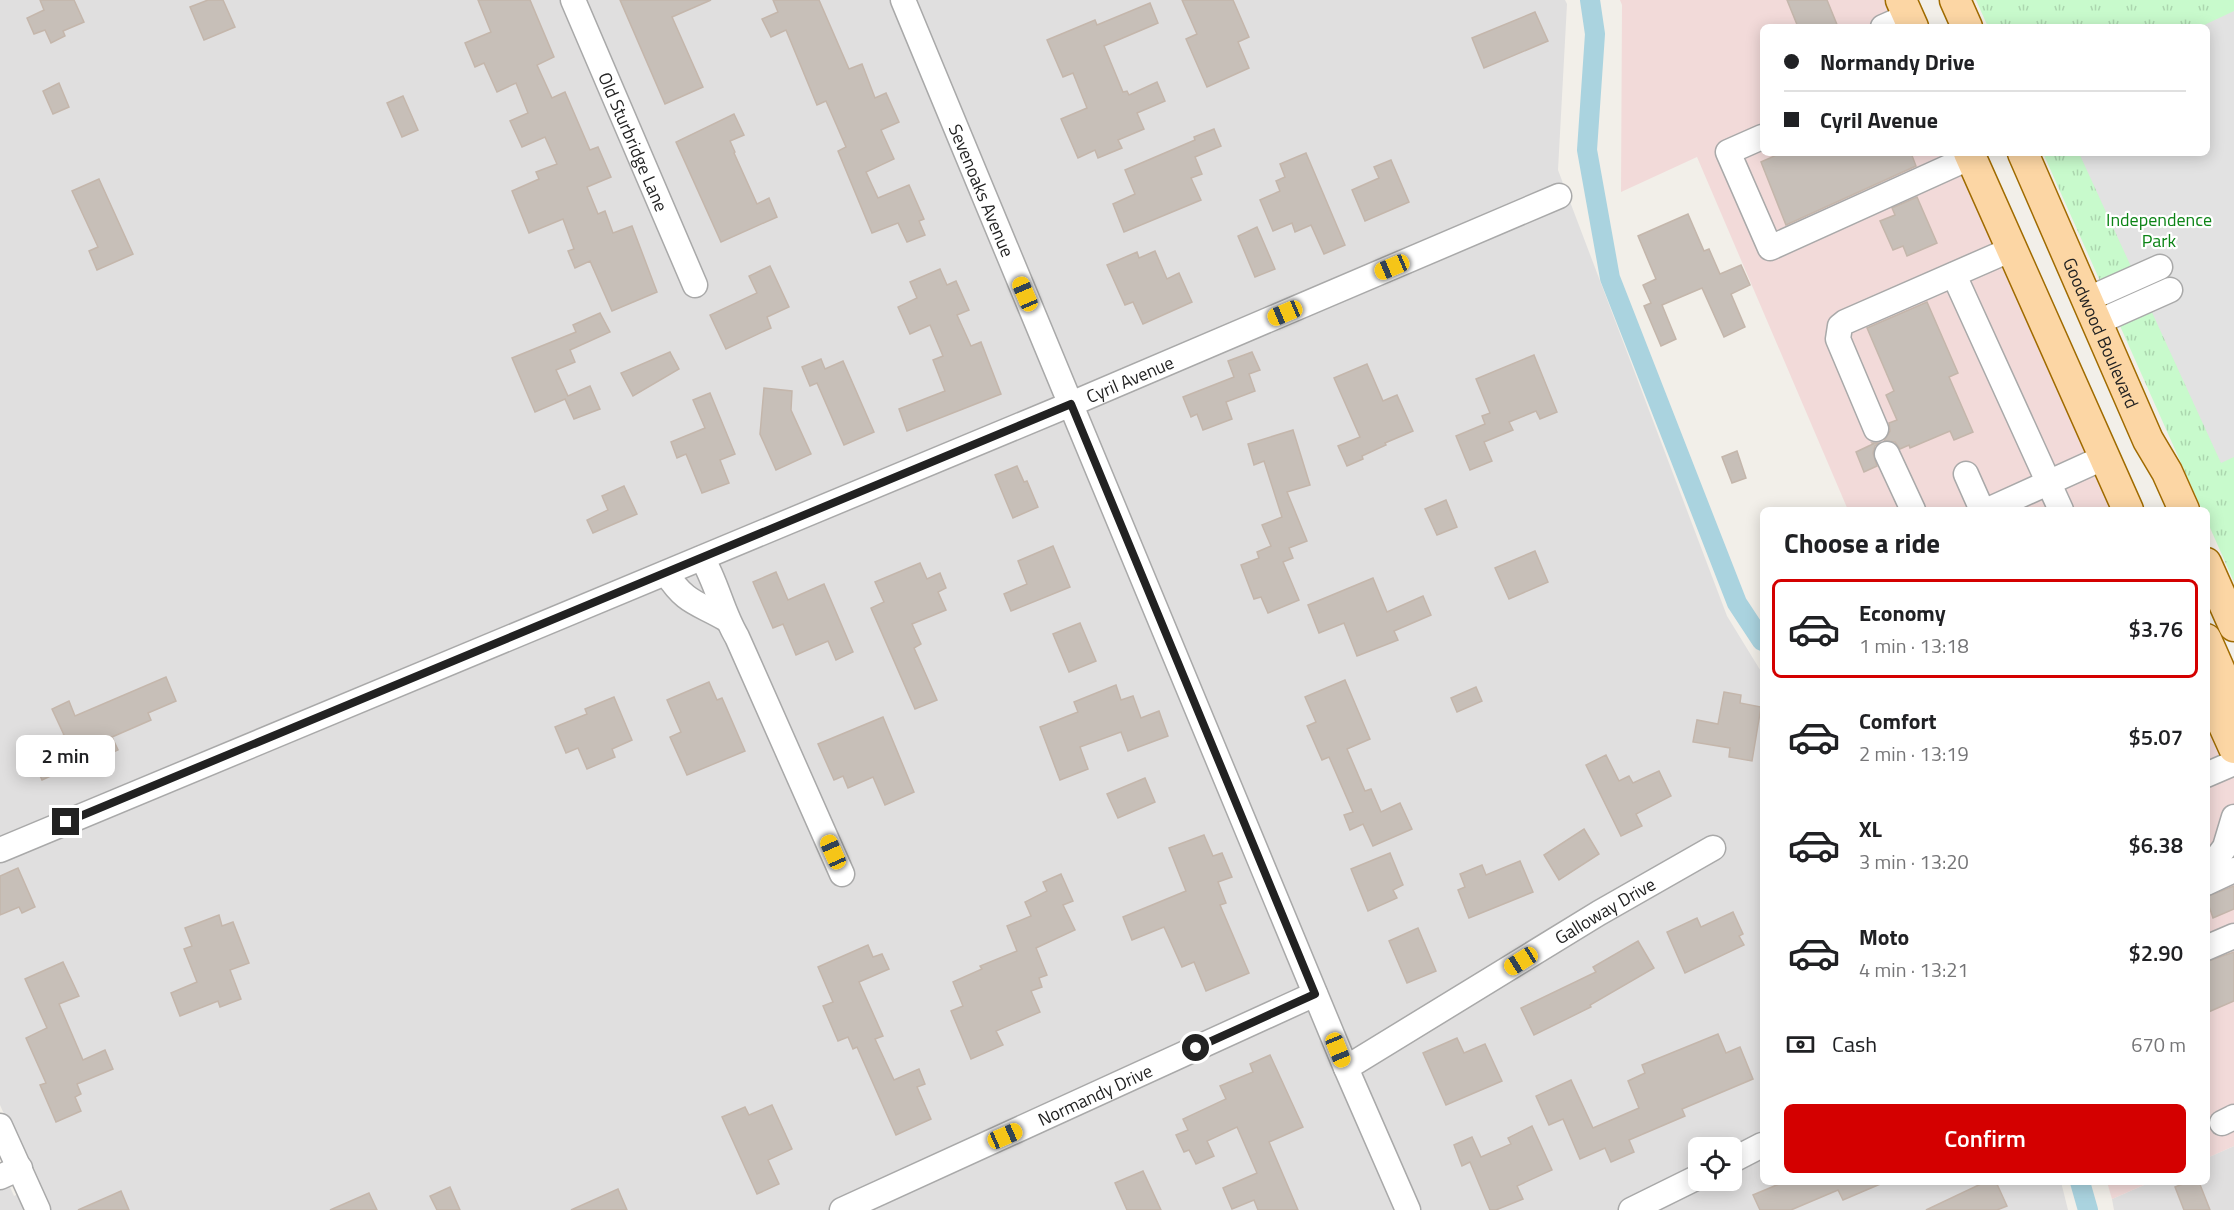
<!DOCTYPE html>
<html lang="en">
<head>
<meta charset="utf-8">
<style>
	body { margin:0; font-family:"Titillium Web",sans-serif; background:#f6f6f6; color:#202124; height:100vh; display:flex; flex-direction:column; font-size:22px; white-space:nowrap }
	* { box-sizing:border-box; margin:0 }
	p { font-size:20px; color:#757577 }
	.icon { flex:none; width:33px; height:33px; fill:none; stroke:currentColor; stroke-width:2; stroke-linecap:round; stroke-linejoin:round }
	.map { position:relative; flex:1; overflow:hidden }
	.panel { position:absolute; left:1760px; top:507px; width:450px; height:678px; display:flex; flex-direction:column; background:#fff; border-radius:9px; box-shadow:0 3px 15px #0003 }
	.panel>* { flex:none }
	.top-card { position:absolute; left:1760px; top:24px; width:450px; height:132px; border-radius:9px; box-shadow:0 3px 15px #0003; display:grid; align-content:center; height:132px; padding:0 24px; background:#fff }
	.buttons { position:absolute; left:1688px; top:1137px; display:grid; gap:12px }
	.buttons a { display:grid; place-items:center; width:54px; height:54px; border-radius:9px; background:#fff; box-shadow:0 3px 15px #0003; font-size:30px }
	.end { position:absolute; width:27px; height:27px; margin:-14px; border:8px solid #222; background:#fff; box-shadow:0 0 0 3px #fff }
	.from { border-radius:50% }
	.bubble { position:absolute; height:42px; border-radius:9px; background:#fff; box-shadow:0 3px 15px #0003; font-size:20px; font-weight:600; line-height:42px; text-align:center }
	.car { position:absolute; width:18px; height:36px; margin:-18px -9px; border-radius:8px; box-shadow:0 0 4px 2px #0007; background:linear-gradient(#f5c518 24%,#345 0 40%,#f5c518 0 76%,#345 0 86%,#f5c518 0) }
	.top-card b { display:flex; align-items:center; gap:21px; height:57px; font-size:22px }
	.top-card b+b { border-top:2px solid #e0e0e0 }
	.top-card i { width:15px; height:15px; background:#202124 }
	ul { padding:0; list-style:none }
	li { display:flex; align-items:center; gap:18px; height:99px; margin:0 12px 9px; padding:0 12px; border:3px solid transparent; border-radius:9px }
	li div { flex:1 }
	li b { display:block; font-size:22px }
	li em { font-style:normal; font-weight:600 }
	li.active { border-color:#d40000 }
	li>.icon { width:54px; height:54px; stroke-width:1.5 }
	h2 { padding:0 24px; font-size:27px; line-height:72px }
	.pay { display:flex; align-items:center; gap:15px; height:66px; padding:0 24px; font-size:22px }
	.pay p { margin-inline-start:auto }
	.action { display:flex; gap:12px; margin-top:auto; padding:12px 24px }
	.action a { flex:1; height:69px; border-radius:9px; background:#d40000; color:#fff; font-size:24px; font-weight:600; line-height:69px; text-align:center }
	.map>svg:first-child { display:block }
	.residential { fill:#e0dfdf; fill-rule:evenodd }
	.commercial { fill:#f2dad9 }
	.park { fill:url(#park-tufts) }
	.parking { fill:#e2e2e2 }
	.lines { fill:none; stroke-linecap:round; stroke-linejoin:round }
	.canal { stroke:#aad3df; stroke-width:20 }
	.building { fill:#c7bfb8; stroke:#c4b6ab; stroke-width:1.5 }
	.minor-casing { stroke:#a9a9a9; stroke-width:27 }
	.major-casing { stroke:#a06b00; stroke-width:33 }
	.minor { stroke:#fff; stroke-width:24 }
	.major { stroke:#fcd6a4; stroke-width:30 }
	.route { stroke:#222; stroke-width:8 }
	.labels { text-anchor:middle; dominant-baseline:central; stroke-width:4.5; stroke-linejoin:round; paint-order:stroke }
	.street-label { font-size:18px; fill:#222; stroke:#fff }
	.park-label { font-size:18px; fill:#0c8416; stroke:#fff }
</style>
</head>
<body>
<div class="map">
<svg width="2234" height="1210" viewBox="0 0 2234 1210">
	<defs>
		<pattern id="park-tufts" width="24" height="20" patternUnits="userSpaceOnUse" patternTransform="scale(1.5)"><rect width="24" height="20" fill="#c8facc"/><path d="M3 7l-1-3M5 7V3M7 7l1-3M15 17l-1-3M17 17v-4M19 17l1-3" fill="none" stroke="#acd6af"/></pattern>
	</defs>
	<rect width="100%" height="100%" fill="#f2efe9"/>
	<g class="residential">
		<path d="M0,0H1565L1567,4L1558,170L1727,616L1762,673V1182H2061L2068,1210H0V1164L14,1196L36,1186L0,1105ZM1698,1148H1731V1180H1698Z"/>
		<polygon points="2234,1146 2234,1210 2114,1210 2112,1199 2151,1182 2206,1182 2207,1158"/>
	</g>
	<g class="commercial">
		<polygon points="1620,0 1893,0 1905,27 1762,27 1762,153 1961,153 2119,510 1848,510 1697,157 1621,192 1622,5"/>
		<polygon points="2206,707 2234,769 2234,1146 2207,1158"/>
		<polygon points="2107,1182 2151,1182 2112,1199"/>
	</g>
	<polygon class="park" points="1976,0 2234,0 2234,582 2207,521 2206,510 2202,510 2043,153 2206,153 2206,27 1988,27"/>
	<polygon class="parking" points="2234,11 2234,457 2221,463 2079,153 2206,153 2206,27 2200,27"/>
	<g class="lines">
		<g class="canal">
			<polyline points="1590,0 1595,34 1587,150 1610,278 1737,603 1762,641"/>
			<polyline points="2080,1182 2088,1210"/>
		</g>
	</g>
	<g class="building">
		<polygon points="40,0 74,0 84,22 63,31 65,36 51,43 45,30 34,34 27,18 44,10"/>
		<polygon points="208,0 223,0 235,27 204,40 190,7"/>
		<polygon points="478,0 530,0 554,57 537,65 552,98 565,92 590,150 598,147 611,177 587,187 598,214 605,211 613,233 632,226 657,292 612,311 590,261 575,268 568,251 574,249 563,219 529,233 512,191 539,179 536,172 557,164 545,137 522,147 510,121 528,113 516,83 497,92 484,63 475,67 465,43 491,32"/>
		<polygon points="620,0 711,0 672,17 703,87 665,104"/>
		<polygon points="773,0 819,0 849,69 862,64 875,98 886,93 899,122 881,130 894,159 866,172 878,198 909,185 924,219 919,221 925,235 907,242 898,223 872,233 838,151 846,147 826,101 817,105 786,30 771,37 762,19 778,12"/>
		<polygon points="1182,0 1233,0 1249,37 1238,42 1249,68 1207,87 1186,39 1197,34"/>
		<polygon points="1787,0 1827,0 1838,27 1798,27"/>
		<polygon points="1150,3 1158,23 1104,46 1123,92 1127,91 1129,95 1157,82 1165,101 1137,113 1144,129 1118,140 1122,148 1098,158 1095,150 1078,158 1061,119 1087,108 1073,73 1063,77 1047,40 1095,20 1097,25"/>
		<polygon points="1535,12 1548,41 1484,68 1472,38"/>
		<polygon points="59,83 69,107 53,114 43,91"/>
		<polygon points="403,96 418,130 402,137 387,103"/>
		<polygon points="734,114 744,135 730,141 735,152 734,153 757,204 769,198 777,217 721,242 676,142"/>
		<polygon points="1214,129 1221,146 1195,157 1202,174 1191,178 1201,200 1124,232 1113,204 1135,194 1125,170 1195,140 1194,137"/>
		<polygon points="1306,153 1345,245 1324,254 1311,225 1295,232 1292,223 1273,231 1260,200 1280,191 1276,181 1285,177 1280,164"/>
		<polygon points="1781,153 1911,153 1916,166 1786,225 1761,162"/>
		<polygon points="1391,160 1409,202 1365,221 1352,190 1379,178 1374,167"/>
		<polygon points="99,179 133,254 97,270 89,251 98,247 72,191"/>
		<polygon points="1917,197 1937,243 1907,256 1903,246 1893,250 1880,221 1895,215 1892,208"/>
		<polygon points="1688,214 1704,251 1709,249 1720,274 1741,265 1750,285 1731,294 1745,327 1724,337 1702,288 1662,305 1676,339 1661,346 1644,306 1651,303 1643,285 1656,279 1638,236"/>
		<polygon points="1257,227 1275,269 1255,277 1238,236"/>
		<polygon points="1155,251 1167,279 1179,273 1192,302 1143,324 1133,302 1125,305 1107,265 1137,252 1139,258"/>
		<polygon points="770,266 789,307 767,317 771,328 726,349 710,315 757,293 749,276"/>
		<polygon points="940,269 947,285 956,281 969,310 957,315 971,346 981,342 1001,394 907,431 899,409 945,391 933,360 943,356 930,325 910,334 898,307 917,298 910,282"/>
		<polygon points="1927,302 1958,373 1949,377 1973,432 1954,440 1950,431 1910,448 1909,445 1900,449 1895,442 1884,441 1890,431 1889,423 1897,420 1886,395 1894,391 1867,328"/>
		<polygon points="600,313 610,332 570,350 575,362 556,370 568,396 590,386 600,409 574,419 565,399 535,412 512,358 576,332 573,325"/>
		<polygon points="670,352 679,369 633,396 621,373"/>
		<polygon points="1252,352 1260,370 1249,374 1255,391 1226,402 1232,419 1203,430 1197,414 1191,417 1183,397 1234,377 1228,361"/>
		<polygon points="1534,355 1557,412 1540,419 1536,411 1509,422 1513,430 1484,442 1492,461 1470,470 1456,436 1485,424 1482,416 1490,413 1476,379"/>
		<polygon points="821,359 825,369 843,361 874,432 844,445 817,383 810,386 802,367"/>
		<polygon points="1367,364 1383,401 1397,395 1413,431 1385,443 1386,445 1362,456 1363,459 1347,466 1338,446 1360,437 1334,378"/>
		<polygon points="764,388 792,391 791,410 811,454 776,470 760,434"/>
		<polygon points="710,393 735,454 720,460 729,483 702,493 686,454 677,458 671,442 705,428 693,400"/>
		<polygon points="1293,430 1310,485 1287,492 1307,541 1289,548 1293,558 1283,562 1299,600 1268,613 1261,597 1254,599 1241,565 1259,558 1257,552 1271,546 1262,525 1282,517 1264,461 1254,465 1248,444"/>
		<polygon points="1872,443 1879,443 1875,446 1873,453 1877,466 1864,472 1856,452 1873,444"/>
		<polygon points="1737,451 1746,478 1732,483 1722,457"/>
		<polygon points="1017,466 1024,482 1027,481 1038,507 1013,518 995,475"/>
		<polygon points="624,486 637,514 593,533 587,520 608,510 602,496"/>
		<polygon points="1446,500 1457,527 1437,535 1425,509"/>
		<polygon points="1053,546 1070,587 1011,611 1004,594 1027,584 1018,561"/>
		<polygon points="1535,551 1548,582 1509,599 1495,568"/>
		<polygon points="920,563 927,579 940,573 946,588 938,592 946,610 912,624 921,644 914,648 937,700 915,709 871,608 884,602 875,582"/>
		<polygon points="776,572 788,600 824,584 853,652 836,660 828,641 796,655 783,624 773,628 753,582"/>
		<polygon points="1373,578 1387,612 1423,596 1431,615 1394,631 1398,640 1357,656 1344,623 1319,633 1308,605"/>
		<polygon points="1080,623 1096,661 1069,672 1053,634"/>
		<polygon points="166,677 176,701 148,713 151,720 112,737 118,750 78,768 77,764 42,780 29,751 64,735 52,709 69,701 75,716"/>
		<polygon points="1345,680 1370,739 1347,749 1365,791 1371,789 1381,812 1400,803 1412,829 1373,846 1363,824 1350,830 1344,815 1353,812 1329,757 1322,760 1307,726 1316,722 1305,697"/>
		<polygon points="709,682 717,700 722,698 745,751 687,775 670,737 681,732 667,700"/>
		<polygon points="1116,685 1121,700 1133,696 1141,718 1159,711 1168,736 1128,751 1121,732 1080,747 1088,769 1060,780 1040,727 1078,712 1074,702"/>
		<polygon points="1476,687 1482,701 1457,712 1451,698"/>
		<polygon points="1724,692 1741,695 1740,703 1761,707 1752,761 1729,757 1730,748 1693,742 1697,720 1718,724"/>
		<polygon points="614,697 632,740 612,749 615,757 587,769 578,748 566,753 555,727 587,714 585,709"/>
		<polygon points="883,717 914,792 885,805 873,777 848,788 843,776 834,780 818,744"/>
		<polygon points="1606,755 1619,781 1629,776 1633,783 1659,771 1671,796 1636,814 1642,826 1621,836 1586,765"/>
		<polygon points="1145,778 1155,802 1118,818 1107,794"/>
		<polygon points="1584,829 1599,854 1559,880 1544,855"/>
		<polygon points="1204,835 1213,856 1222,853 1232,877 1218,882 1226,903 1220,905 1249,973 1206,991 1194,962 1182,967 1164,927 1132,940 1123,917 1186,891 1169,848"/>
		<polygon points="1390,853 1403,885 1393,890 1397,898 1368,911 1351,869"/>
		<polygon points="1520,861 1533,892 1469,918 1458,890 1465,887 1460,874 1482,865 1486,875"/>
		<polygon points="18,868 35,907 22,913 19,907 0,915 0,876"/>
		<polygon points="1061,874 1073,901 1063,905 1075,930 1036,948 1047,975 1039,978 1042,987 1031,991 1040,1012 996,1031 1003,1045 971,1059 951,1011 963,1006 953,982 982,969 980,966 1017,951 1007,926 1031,916 1025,902 1047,891 1043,882"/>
		<polygon points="2234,886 2234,909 2213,918 2206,897"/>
		<polygon points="1733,912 1743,934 1739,936 1744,945 1685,973 1667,932 1697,918 1701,927"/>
		<polygon points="219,915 222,926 233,922 249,963 230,970 241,999 220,1007 218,1001 180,1016 171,993 197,982 184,949 192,946 185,928"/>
		<polygon points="1418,928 1436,971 1407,983 1389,941"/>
		<polygon points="1638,941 1654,968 1590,1005 1591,1007 1534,1035 1521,1008 1596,972 1593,967"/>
		<polygon points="868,945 873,957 882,954 889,969 859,982 883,1036 875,1039 894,1080 919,1069 925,1084 917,1087 931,1119 896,1135 857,1047 853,1049 848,1037 838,1041 823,1006 833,1002 818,967"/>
		<polygon points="2234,952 2234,1001 2206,1013 2206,962"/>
		<polygon points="63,962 79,996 59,1004 83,1060 105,1050 113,1069 77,1084 81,1094 75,1097 81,1111 56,1122 40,1085 46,1083 26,1038 47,1028 25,979"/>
		<polygon points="1718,1034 1726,1053 1740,1047 1753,1079 1682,1109 1685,1116 1629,1140 1634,1152 1611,1162 1605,1148 1580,1159 1563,1119 1549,1125 1536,1096 1571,1080 1593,1128 1639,1108 1628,1081 1645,1073 1642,1065"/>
		<polygon points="1457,1038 1464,1053 1485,1044 1502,1081 1446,1105 1423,1053"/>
		<polygon points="1270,1055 1303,1127 1269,1142 1298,1210 1258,1210 1254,1200 1232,1209 1223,1188 1257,1173 1237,1127 1207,1141 1214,1156 1196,1164 1189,1150 1184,1152 1176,1135 1188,1130 1183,1119 1226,1099 1220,1086 1253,1072 1250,1064"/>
		<polygon points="772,1105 792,1149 768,1160 779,1184 757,1194 722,1117 745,1107 749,1115"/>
		<polygon points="1532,1126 1552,1170 1517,1186 1523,1199 1496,1210 1490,1210 1470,1162 1462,1166 1454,1145 1472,1137 1481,1157 1511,1144 1508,1138"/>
		<polygon points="1143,1171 1161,1210 1127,1210 1115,1183"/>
		<polygon points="1784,1182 1885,1182 1843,1200 1838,1190 1791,1210 1760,1210 1753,1195"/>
		<polygon points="1985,1182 1996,1182 2007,1206 1997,1210 1926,1210"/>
		<polygon points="2188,1182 2199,1182 2210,1210 2184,1210 2175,1187"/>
		<polygon points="450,1187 460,1210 437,1210 430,1196"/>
		<polygon points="618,1189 627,1210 571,1210"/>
		<polygon points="121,1191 129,1210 78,1210"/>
		<polygon points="369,1193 377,1210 330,1210"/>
	</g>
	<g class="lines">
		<g class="minor-casing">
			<g id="minor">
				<path id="s1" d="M573,0L695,285"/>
				<path id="s2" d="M903,0L1346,1068L1408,1210"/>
				<polyline points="1883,27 1908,16"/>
				<polyline points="1762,137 1728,152 1770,248 1971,157"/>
				<polyline points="1954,275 2061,510"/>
				<polyline points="2086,300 2160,267"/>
				<polyline points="2096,323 2170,290"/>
				<polyline points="1876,429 1838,339 1840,326 1845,322 2012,249"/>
				<polyline points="1887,454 1913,510"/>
				<polyline points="1966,474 1982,510"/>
				<polyline points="1988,510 2105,457"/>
				<path d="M702,558C717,583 722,612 737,637L842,874"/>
				<path d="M666,573C686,604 697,602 726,619"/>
				<polyline points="2206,775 2234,763"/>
				<path id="s3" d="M0,850L1071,404L1559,196"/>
				<polyline points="2206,873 2225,847 2234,817"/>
				<polyline points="2206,883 2234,870"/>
				<polyline points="2206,948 2234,936"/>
				<path id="s4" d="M1346,1068L1599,913L1713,848"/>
				<polyline points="2222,1123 2234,1117"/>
				<polyline points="0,1126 38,1210"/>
				<polyline points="1731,1161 1762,1145"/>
				<polyline points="0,1177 20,1168"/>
				<path id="s5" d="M842,1210L1315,994"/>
				<polyline points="1631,1210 1698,1177"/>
			</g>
		</g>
		<g class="major-casing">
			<g id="major">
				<polyline points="1901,0 1913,27"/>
				<polyline points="1955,0 1967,27"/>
				<polyline points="1969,153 2128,510"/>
				<path id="s6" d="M2023,153L2148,440L2167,472L2184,510"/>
				<polyline points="2206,563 2234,626"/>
				<polyline points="2206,639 2234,703"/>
				<polyline points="2206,686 2234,748"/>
			</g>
		</g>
		<use href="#minor" class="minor"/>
		<use href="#major" class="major"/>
	</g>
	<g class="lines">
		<polyline class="route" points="66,822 1071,404 1315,994 1196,1048"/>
	</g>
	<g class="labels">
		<g class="street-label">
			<text stroke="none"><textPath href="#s1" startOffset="154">Old Sturbridge Lane</textPath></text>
			<text stroke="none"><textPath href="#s2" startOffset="206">Sevenoaks Avenue</textPath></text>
			<text stroke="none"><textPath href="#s6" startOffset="196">Goodwood Boulevard</textPath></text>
			<text stroke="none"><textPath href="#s3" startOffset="1224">Cyril Avenue</textPath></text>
			<text stroke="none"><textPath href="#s4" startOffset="303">Galloway Drive</textPath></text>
			<text stroke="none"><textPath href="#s5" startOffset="278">Normandy Drive</textPath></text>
		</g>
		<g class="park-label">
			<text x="2159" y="219">Independence<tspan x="2159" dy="21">Park</tspan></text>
		</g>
	</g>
</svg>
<div class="buttons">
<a><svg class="icon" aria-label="locate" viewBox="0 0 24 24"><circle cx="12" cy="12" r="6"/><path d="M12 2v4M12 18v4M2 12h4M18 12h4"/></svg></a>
</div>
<i class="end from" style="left:1196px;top:1048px"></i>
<i class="end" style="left:66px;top:822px"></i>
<div class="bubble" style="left:16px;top:735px;width:99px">2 min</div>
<i class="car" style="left:1392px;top:267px;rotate:247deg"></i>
<i class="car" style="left:1025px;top:294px;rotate:337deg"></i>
<i class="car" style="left:1285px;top:313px;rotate:247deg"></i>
<i class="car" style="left:833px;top:852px;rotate:336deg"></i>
<i class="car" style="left:1521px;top:961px;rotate:238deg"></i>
<i class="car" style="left:1338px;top:1050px;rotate:158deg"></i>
<i class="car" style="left:1005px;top:1136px;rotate:66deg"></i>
<div class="top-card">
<b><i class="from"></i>Normandy Drive</b>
<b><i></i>Cyril Avenue</b>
</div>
<section class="panel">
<h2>Choose a ride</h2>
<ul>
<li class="active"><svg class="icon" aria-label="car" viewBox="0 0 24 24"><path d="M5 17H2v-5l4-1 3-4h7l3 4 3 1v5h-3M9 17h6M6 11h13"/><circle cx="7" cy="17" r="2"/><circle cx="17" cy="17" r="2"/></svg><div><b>Economy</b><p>1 min · 13:18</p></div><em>$3.76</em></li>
<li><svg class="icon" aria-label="car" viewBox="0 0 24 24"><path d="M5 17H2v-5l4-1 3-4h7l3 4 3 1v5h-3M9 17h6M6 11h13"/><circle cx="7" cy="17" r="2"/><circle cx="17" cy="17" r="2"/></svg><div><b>Comfort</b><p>2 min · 13:19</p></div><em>$5.07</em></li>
<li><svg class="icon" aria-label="car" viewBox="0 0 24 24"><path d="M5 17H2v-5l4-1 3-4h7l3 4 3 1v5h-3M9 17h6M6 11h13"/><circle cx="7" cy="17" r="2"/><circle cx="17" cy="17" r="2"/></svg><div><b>XL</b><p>3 min · 13:20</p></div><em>$6.38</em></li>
<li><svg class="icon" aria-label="car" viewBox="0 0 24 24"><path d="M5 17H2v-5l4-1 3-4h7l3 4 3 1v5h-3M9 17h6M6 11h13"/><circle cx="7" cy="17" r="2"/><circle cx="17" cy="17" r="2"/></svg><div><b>Moto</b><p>4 min · 13:21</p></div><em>$2.90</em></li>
</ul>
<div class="pay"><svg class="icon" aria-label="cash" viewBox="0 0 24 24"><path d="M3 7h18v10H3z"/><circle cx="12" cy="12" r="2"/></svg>Cash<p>670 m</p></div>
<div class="action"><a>Confirm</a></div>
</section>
</div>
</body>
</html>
